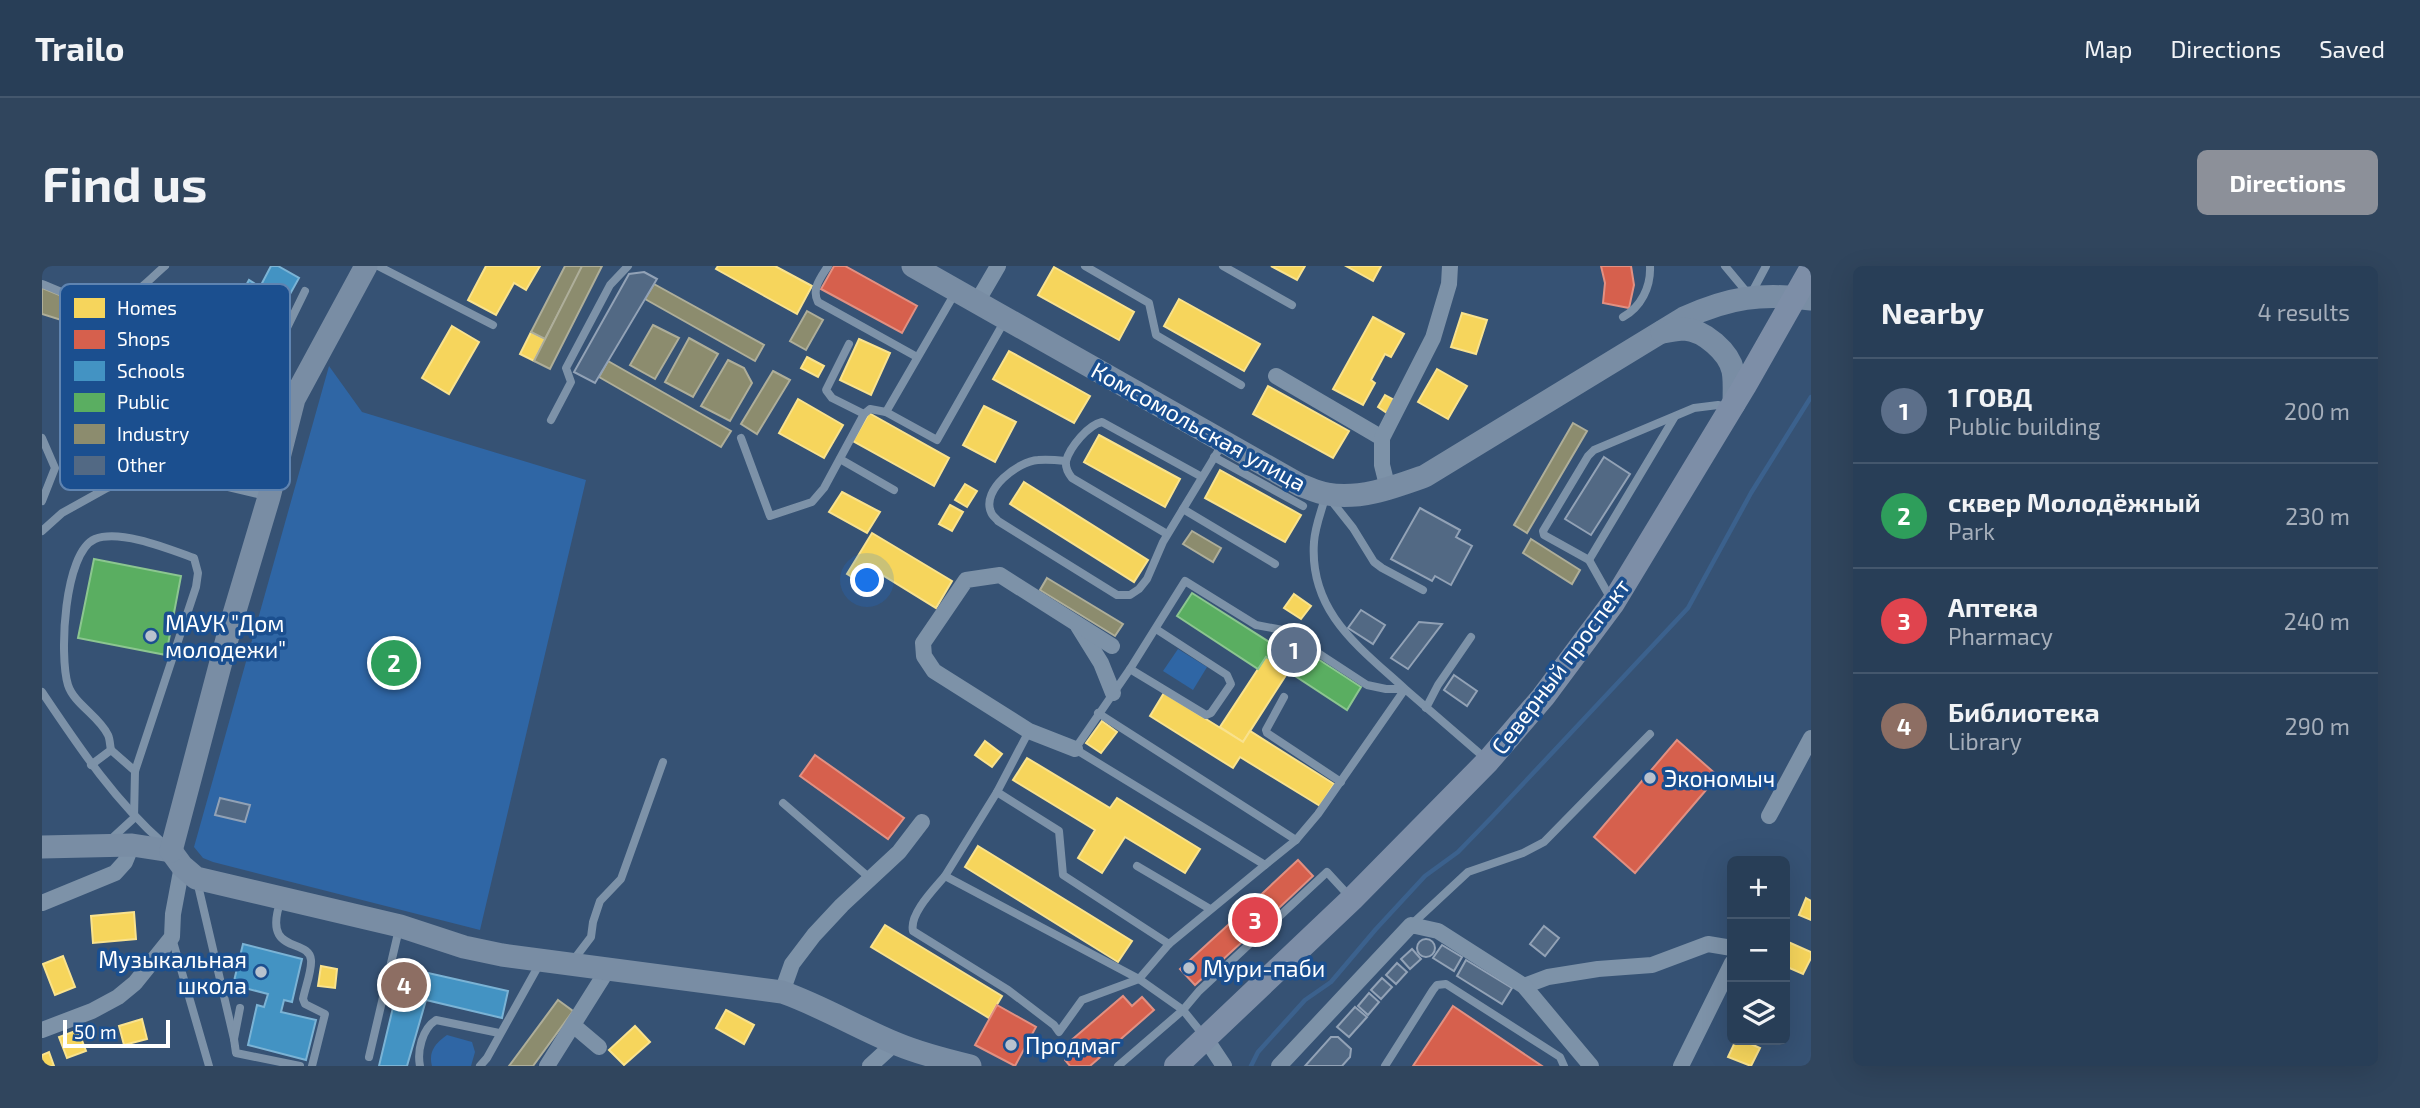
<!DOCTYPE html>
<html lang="en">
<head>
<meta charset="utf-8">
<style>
	body { margin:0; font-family:"Exo 2",sans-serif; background:#30455d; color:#f1f3f6 }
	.controls { position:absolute; right:21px; bottom:21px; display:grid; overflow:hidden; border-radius:10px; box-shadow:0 7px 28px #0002 }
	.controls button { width:63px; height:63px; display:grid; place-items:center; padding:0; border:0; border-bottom:2px solid #44576d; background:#283e57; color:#f1f3f6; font:35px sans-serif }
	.scale { position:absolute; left:21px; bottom:18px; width:107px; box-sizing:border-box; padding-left:7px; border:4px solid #fff; border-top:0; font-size:19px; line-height:24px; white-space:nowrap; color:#fff; -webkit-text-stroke:5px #1b4f8f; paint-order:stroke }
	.you { position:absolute; left:826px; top:315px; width:24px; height:24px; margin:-18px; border:5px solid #fff; border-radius:50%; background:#1a73e8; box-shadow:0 0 0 10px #1a73e833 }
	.badge { display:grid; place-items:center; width:46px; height:46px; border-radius:50%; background:#8c9099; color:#fff; font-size:23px; font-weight:700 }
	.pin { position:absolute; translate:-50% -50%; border:4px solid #fff; box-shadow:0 2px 7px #0006 }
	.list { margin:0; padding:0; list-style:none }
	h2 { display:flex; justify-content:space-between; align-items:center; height:91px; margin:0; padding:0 28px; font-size:30px }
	h2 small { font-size:23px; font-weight:400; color:#a5aeba }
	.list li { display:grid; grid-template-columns:46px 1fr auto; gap:21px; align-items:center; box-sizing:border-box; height:105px; padding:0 28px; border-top:2px solid #44576d }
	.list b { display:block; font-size:26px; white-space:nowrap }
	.list p { margin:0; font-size:23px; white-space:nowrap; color:#a5aeba }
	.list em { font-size:23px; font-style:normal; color:#a5aeba }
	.icon { flex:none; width:38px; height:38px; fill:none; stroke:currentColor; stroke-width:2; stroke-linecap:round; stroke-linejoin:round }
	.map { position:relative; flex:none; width:1769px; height:800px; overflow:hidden; border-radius:10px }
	header { display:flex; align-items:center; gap:42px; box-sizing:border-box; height:98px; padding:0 35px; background:#283e57; border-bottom:2px solid #44576d }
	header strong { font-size:33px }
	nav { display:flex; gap:38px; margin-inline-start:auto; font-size:24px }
	.intro { display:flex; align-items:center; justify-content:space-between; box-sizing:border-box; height:168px; padding:0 42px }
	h1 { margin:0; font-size:49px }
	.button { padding:18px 32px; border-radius:10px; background:#8c9099; color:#fff; font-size:24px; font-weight:700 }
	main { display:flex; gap:42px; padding:0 42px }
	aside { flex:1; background:#283e57; border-radius:10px; box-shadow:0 7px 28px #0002 }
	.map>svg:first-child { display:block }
	.green { fill:#2f66a5 }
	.homes { fill:#f6d55c; stroke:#f9e28d; stroke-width:2 }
	.shops { fill:#d6604d; stroke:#e29082; stroke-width:2 }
	.schools { fill:#4393c3; stroke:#7bb3d5; stroke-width:2 }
	.public { fill:#5aae61; stroke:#8cc690; stroke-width:2 }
	.industry { fill:#8c8c6e; stroke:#aeae9a; stroke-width:2 }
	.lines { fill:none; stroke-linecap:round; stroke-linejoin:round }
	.stream { stroke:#3b618d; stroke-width:4.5 }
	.building { fill:#526984; stroke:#92a2b6; stroke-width:2 }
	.lane { stroke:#7d92a8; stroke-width:8 }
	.street { stroke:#7d92a8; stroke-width:16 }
	.secondary { stroke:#798da4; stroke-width:23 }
	.primary { stroke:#7d8ea7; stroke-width:24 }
	.poi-dot { fill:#b9c2ce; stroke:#1b4f8f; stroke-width:2.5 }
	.labels { text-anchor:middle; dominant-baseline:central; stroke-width:7; stroke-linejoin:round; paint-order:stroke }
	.street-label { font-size:23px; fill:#fff; stroke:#1b4f8f }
	.poi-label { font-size:23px; fill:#fff; stroke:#1b4f8f; text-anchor:start }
	.key { fill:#1b4f8f; stroke:#5f84b1; stroke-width:2 }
	.key-label { font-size:19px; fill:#fff }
</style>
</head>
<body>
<header>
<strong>Trailo</strong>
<nav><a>Map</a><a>Directions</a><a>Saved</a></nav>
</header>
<div class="intro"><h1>Find us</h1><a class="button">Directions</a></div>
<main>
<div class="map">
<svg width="1769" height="800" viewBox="0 0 1769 800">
	<rect width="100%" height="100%" fill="#365274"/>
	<g class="green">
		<path d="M287,100L320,146L544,214L438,664L171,596L161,592L152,581Z"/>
		<path d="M1136,383L1165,401L1151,424L1121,405Z"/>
		<path d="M405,769L430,776L433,786L429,800H390C386,785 394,777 405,769Z"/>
	</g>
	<g class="homes">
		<path d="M444,0H498L484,24L472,17L454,49L426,34Z"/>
		<path d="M676,0H733L770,20L755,48L674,3Z"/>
		<path d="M1229,0H1263L1255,14Z"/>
		<path d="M1304,0H1339L1331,15Z"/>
		<path d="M1012,1L1092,46L1077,74L996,29Z"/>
		<path d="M1137,33L1218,78L1202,105L1122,60Z"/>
		<path d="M1420,47L1445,54L1434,88L1409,81Z"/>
		<path d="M1331,51L1362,68L1349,91L1343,88L1329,114L1333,117L1321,139L1291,123Z"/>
		<path d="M410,60L437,76L407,128L380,112Z"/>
		<path d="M489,66L503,73L492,95L478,88Z"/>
		<path d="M817,73L848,87L829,129L798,114Z"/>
		<path d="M967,85L1048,130L1032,157L951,113Z"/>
		<path d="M765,91L782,100L776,111L759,102Z"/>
		<path d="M1395,103L1425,120L1406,153L1376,136Z"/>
		<path d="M1226,120L1307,165L1291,192L1211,148Z"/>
		<path d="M1343,129L1352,134L1345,147L1336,141Z"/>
		<path d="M756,133L801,159L782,192L737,167Z"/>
		<path d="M942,140L974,156L953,196L921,179Z"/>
		<path d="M827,147L907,192L892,220L811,175Z"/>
		<path d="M1057,169L1138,213L1123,241L1042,196Z"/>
		<path d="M1178,204L1259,249L1243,276L1163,232Z"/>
		<path d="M982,216L1106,294L1092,316L968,238Z"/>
		<path d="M923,218L935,225L925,241L913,234Z"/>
		<path d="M800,226L838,246L825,267L787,246Z"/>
		<path d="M908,239L921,246L910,265L897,258Z"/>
		<path d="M830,267L910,315L894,342L837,307L828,322L805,308Z"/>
		<path d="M1252,328L1269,340L1259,353L1242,342Z"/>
		<path d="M1224,391L1246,406L1201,476L1178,461Z"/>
		<path d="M1122,427L1201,476L1208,465L1292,518L1278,540L1198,491L1191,502L1108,450Z"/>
		<path d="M1060,455L1075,466L1059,487L1044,477Z"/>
		<path d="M943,475L960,488L950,501L933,489Z"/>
		<path d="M985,492L1068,542L1075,532L1158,583L1143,607L1083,571L1060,607L1036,592L1053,564L971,514Z"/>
		<path d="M936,580L1090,675L1076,696L923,601Z"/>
		<path d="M1764,632L1769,635V654L1757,649Z"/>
		<path d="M92,646L94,673L51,677L49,650Z"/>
		<path d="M843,659L960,730L947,752L829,681Z"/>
		<path d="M1744,675L1769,686V692L1761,708L1743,700Z"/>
		<path d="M21,690L33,721L13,729L1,698Z"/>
		<path d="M279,700L295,703L293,722L276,720Z"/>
		<path d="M684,744L712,759L702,778L674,762Z"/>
		<path d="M100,753L105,773L82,779L77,760Z"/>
		<path d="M593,760L608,776L582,799L567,784Z"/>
		<path d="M36,764L44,785L25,792L17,771Z"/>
		<path d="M1694,774H1700L1718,782L1709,800L1686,791Z"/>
		<path d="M7,786L12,800H0V789Z"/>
	</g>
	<g class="shops">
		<path d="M792,0H803L875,40L860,67L779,23Z"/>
		<path d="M1559,0H1589L1592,19L1587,42L1561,37L1563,17Z"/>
		<path d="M1635,474L1676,510L1593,607L1552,571Z"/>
		<path d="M773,489L862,552L846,573L758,510Z"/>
		<path d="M1256,594L1271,610L1224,654L1209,638Z"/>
		<path d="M1209,638L1224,654L1153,719L1138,703Z"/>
		<path d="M1081,730L1090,740L1100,731L1112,744L1048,800H1028L1023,794L1024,788L1019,783Z"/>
		<path d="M955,739L994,761L973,800L933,779Z"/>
		<path d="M1411,740L1500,800H1371Z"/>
	</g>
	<g class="schools">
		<path d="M229,0H236L257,12L243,37L233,31L203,85L214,91L199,117L171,102L184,79L174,74L207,14L218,21Z"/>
		<path d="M201,678L260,693L250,736L242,734L239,746L274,754L264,794L206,779L215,739L222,741L226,728L191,719Z"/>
		<path d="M386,707L466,725L460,752L384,734L365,800H337L359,708L382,713Z"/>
	</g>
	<g class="public">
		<path d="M52,293L139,310L124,389L36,372Z"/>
		<path d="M1150,327L1232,379L1239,369L1319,421L1305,444L1224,391L1216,403L1135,350Z"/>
	</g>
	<g class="industry">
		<path d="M523,0H541L503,73L489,66Z"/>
		<path d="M540,0H560L508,103L492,95Z"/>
		<path d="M612,18L722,79L713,95L603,33Z"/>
		<path d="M0,22L54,44L48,63L0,48Z"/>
		<path d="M765,45L781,54L764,84L748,75Z"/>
		<path d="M611,59L637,72L613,113L588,99Z"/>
		<path d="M647,72L676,88L651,131L623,116Z"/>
		<path d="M686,94L702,102L710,117L688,155L659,140Z"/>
		<path d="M566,95L689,165L679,181L557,111Z"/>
		<path d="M731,105L748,114L715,168L699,158Z"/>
		<path d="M1531,157L1545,165L1485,267L1472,259Z"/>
		<path d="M1150,265L1179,282L1171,296L1141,278Z"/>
		<path d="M1489,273L1538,304L1530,318L1481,287Z"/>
		<path d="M1005,312L1081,358L1073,370L998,324Z"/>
		<path d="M516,734L531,745L491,800H467Z"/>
	</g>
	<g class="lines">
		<path class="stream" d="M1209,800L1216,786L1263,734L1289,716L1334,663L1383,610L1416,586L1449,552L1646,342L1709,227L1769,131"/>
	</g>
	<g class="building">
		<path d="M602,6L615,13L553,117L532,106L587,8Z"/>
		<path d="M1562,191L1588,208L1549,269L1523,253Z"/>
		<path d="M1378,242L1418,264L1414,271L1430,280L1409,319L1393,310L1390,315L1349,293Z"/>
		<path d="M1319,344L1343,359L1331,378L1306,362Z"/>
		<path d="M1377,356L1400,358L1366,403L1349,392Z"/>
		<path d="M1412,409L1435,425L1425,440L1402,424Z"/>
		<path d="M178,532L208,539L203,556L173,549Z"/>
		<path d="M1502,660L1517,672L1503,690L1488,678Z"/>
		<circle cx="1384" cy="682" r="9"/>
		<path d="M1400,679L1420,691L1412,705L1391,692Z"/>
		<path d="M1370,683L1379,693L1368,703L1359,693Z"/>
		<path d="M1424,694L1470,722L1460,738L1415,710Z"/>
		<path d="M1355,697L1365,706L1354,718L1344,709Z"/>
		<path d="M1340,712L1350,721L1339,733L1329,724Z"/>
		<path d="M1327,727L1337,736L1326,749L1316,740Z"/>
		<path d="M1313,741L1325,751L1307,771L1295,761Z"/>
		<path d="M1289,771H1296L1309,783L1308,791L1300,800H1263Z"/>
	</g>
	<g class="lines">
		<g class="lane">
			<path d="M336,0L451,59"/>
			<path d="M786,0C779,11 769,23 776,36L875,91"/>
			<path d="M1043,0L1107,37L1114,69L1199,119"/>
			<path d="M1181,0L1250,39"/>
			<path d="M1683,0L1708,30L1724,0"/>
			<path d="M0,18C27,28 56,46 84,32C98,25 111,10 123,0"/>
			<path d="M1581,51C1599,41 1609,21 1608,0"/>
			<path d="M807,78L784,124L790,132L822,148"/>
			<path d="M248,137L238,140L222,127L218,117L263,25"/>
			<path d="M844,146L913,27"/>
			<path d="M509,154L529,116L524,102L568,19L586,0"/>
			<path d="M0,172L13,202L0,235"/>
			<path d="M699,172L728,250L770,236L782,222L822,148L828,143L844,146L895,174L962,56"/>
			<path d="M1172,191L1261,240"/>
			<path d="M798,193L852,224"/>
			<path d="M1024,195C1015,194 1005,193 996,194C976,195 939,224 949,246C950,250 954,252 956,255L1075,329H1088L1097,323L1105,313L1121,276L1181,177"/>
			<path d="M1284,228C1280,244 1273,260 1272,276C1267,346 1317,381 1363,423L1276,548L1254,574L1223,599L1033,483L1088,403L1143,315L1214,359L1241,364L1325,419L1344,423H1363L1444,493"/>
			<path d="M1288,233L1311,262L1332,296L1340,302L1381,324"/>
			<path d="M1141,243L1233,298"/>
			<path d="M0,265L20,247L65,222L107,207L144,211L224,230"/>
			<path d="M1125,268L1030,212C1026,207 1023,202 1024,195C1028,181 1046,159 1060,156L1160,211"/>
			<path d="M1547,294L1632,152"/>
			<path d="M1569,333L1547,294L1502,269L1501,265L1546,190L1552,184L1652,142L1676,139L1687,141"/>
			<path d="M1088,403L1164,449L1169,447L1189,418L1185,409L1114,363"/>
			<path d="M0,426C37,481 72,534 122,578"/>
			<path d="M1242,431L1224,464L1225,467L1299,516"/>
			<path d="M1384,442L1396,419L1429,371"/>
			<path d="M1056,447L1254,574"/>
			<path d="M69,484L93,505"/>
			<path d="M49,499L69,484C68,480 68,473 66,469C57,450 32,438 26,419C17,390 22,286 53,273C78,263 127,283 152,292L156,307L154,321L93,505L92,552L67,575"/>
			<path d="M955,526L987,465"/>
			<path d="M741,537L830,614"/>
			<path d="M1095,600L1168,643"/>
			<path d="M903,610C892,623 867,648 871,665L966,724L1012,759L1017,766L1040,734L1097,713L1127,678L1223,599"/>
			<path d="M155,615L192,773"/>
			<path d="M239,634C219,690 267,671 269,694C270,705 263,722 261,733L263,738L283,748L270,800"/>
			<path d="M1369,659L1426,606L1481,587L1502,576L1608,468"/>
			<path d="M130,672L167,800"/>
			<path d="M530,696L549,671L551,656L558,635L579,613L621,496"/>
			<path d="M198,742L192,773L194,787L258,800"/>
			<path d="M1162,770L1141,744L1157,725L1285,606L1308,631"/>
			<path d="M327,791L357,663"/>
			<path d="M378,800C375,785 380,763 394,754L457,767"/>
			<path d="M438,800L445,792L498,697"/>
			<path d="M1076,800L1141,744L1097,713L903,610L955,526L1017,565L1021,609L1127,678"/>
			<path d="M1343,800L1391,724L1395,719L1404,718L1518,791L1522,800"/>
		</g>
		<g class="street">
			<path d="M935,36L956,0"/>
			<path d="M1234,110L1340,172"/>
			<path d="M1346,223L1340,199V172L1391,72L1407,18L1408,0"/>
			<path d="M1036,360L1059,397L1071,427"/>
			<path d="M1033,483L987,465L892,405L882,390L881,377L924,314L958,309L1070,380"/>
			<path d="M1727,550L1769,472"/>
			<path d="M0,637L73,607L83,596L90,579"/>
			<path d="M1482,720L1506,711L1556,703L1610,699L1666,678L1690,682"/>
			<path d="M740,726L750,698L772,669L800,639L857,586L880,556"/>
			<path d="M531,759L557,781"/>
			<path d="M0,764L50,745L76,731L93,717L130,671L131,648L140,600"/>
			<path d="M1164,773L1182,800"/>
			<path d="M505,800L566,703"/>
			<path d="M828,800L853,777"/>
			<path d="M1237,800L1369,659L1396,665L1482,720L1549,800"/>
			<path d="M1639,800L1690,697"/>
		</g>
		<g class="secondary">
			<path d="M871,0L1258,219C1267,222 1276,227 1285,228C1318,234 1352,221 1383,210L1642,52C1688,31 1719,27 1769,33"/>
			<path d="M1620,66C1627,65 1636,63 1642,63C1662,64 1687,86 1691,105C1693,115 1692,127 1692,138"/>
			<path d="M0,581L90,579L129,585"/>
			<path d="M129,585L140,600L154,612L358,660L422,681L460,689L740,726C780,740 816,762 855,778C879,788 903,794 928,800"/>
			<path d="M129,585L189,358L227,231L252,133L324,0"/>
		</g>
		<path class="primary" d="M1134,800L1310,633L1446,495L1501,431L1571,337L1703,119L1769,3"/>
	</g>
	<g class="poi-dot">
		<circle cx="109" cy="370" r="7"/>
		<circle cx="1608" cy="512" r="7"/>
		<circle cx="1147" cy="702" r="7"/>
		<circle cx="219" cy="706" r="7"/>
		<circle cx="969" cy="779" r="7"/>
	</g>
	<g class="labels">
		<g class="street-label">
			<text transform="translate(1157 160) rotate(29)">Комсомольская улица</text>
			<text transform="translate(1518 400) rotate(-53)">Северный проспект</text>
		</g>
		<g class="poi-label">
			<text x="123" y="357">МАУК "Дом<tspan x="123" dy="26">молодежи"</tspan></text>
			<text x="1622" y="512">Экономыч</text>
			<text x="205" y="693" text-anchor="end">Музыкальная<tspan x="205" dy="26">школа</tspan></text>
			<text x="1161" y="702">Мури-паби</text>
			<text x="983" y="779">Продмаг</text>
		</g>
	</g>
	<rect x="18" y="18" width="230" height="206" rx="10" class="key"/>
	<rect x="32" y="32" width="31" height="20" fill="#f6d55c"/>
	<rect x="32" y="64" width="31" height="19" fill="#d6604d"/>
	<rect x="32" y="95" width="31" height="20" fill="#4393c3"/>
	<rect x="32" y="127" width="31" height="19" fill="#5aae61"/>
	<rect x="32" y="158" width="31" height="20" fill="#8c8c6e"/>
	<rect x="32" y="190" width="31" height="19" fill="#526984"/>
	<g class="key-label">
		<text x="75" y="49">Homes</text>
		<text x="75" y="80">Shops</text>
		<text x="75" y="112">Schools</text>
		<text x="75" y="143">Public</text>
		<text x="75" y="175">Industry</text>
		<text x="75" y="206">Other</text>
	</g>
</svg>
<div class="controls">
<button>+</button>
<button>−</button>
<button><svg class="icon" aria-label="layers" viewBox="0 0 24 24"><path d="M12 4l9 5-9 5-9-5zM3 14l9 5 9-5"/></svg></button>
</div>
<div class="scale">50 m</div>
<div class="you"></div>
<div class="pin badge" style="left:1252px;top:384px;background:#5c6f8a">1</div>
<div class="pin badge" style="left:352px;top:397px;background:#2e9e5b">2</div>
<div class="pin badge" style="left:1213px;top:654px;background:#e0444e">3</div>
<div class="pin badge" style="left:362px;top:719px;background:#8d6e63">4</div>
</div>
<aside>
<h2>Nearby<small>4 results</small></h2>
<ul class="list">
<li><span class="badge" style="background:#5c6f8a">1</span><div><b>1 ГОВД</b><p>Public building</p></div><em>200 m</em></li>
<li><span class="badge" style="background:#2e9e5b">2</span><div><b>сквер Молодёжный</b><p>Park</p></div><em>230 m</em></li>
<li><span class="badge" style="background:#e0444e">3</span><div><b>Аптека</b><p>Pharmacy</p></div><em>240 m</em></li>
<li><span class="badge" style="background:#8d6e63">4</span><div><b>Библиотека</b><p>Library</p></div><em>290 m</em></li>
</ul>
</aside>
</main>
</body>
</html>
